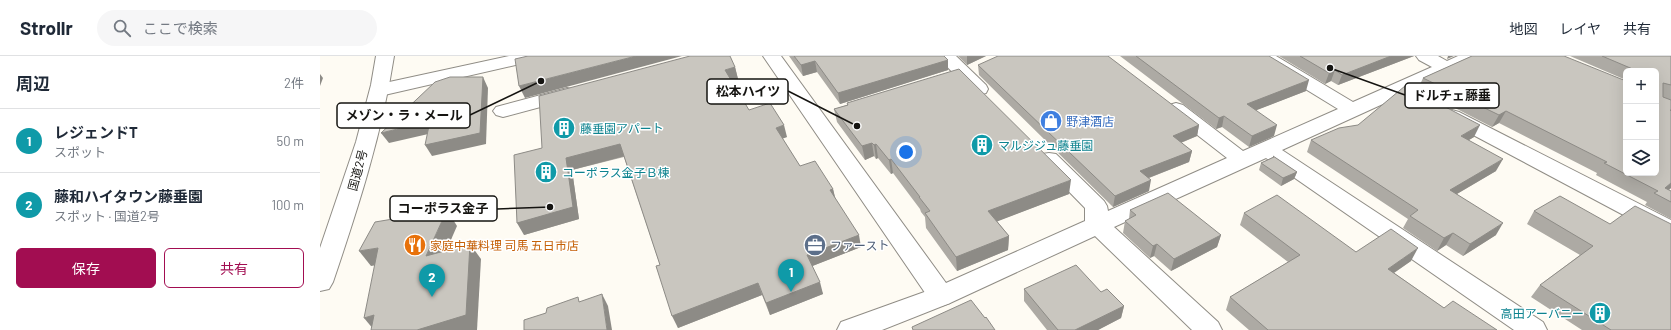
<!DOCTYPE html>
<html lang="ja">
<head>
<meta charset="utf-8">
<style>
	body { margin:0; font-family:Barlow,"Noto Sans JP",sans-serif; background:#f6f6f7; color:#1f2937 }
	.controls { position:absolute; right:12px; top:12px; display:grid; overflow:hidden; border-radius:6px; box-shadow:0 4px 16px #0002 }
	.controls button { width:36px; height:36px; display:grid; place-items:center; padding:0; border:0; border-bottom:1px solid #e0e1e3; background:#fff; color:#1f2937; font:20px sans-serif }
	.you { position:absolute; left:586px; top:96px; width:14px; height:14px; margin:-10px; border:3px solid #fff; border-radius:50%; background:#1a73e8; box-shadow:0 0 0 6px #1a73e833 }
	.badge { display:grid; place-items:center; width:26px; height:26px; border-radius:50%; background:#a20d51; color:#fff; font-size:13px; font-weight:700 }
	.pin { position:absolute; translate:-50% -33px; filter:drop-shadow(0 1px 2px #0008) }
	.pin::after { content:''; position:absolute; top:21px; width:14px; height:12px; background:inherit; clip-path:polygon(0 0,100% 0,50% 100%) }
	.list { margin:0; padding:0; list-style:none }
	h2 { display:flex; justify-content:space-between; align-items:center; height:52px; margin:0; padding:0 16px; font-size:17px }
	h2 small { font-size:13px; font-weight:400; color:#747a83 }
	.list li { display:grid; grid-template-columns:26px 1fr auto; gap:12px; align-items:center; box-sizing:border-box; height:64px; padding:0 16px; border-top:1px solid #e0e1e3 }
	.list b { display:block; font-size:15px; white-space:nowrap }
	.list p { margin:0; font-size:13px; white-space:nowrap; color:#747a83 }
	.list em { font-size:13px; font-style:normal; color:#747a83 }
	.actions { display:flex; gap:8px; padding:12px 16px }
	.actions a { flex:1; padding:9px 0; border:1px solid #a20d51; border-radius:6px; text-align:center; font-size:14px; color:#a20d51 }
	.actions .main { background:#a20d51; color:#fff }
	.icon { flex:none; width:22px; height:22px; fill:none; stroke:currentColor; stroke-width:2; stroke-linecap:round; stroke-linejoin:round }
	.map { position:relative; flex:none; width:1351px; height:274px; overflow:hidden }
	header { display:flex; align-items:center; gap:24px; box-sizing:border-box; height:56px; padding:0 20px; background:#fff; border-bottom:1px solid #e0e1e3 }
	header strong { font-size:19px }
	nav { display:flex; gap:22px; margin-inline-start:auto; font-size:14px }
	.search { width:280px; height:36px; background:#f6f6f7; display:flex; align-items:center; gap:10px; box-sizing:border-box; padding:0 14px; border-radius:22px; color:#747a83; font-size:15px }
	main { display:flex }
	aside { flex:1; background:#fff }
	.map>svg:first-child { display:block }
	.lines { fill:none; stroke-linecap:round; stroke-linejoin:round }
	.street-casing { stroke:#908d86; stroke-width:2 }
	.secondary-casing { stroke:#908d86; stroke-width:2 }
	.highway-casing { stroke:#908d86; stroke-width:2 }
	.street { fill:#fff; fill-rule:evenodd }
	.secondary { fill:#fff; fill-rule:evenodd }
	.highway { fill:#fff; fill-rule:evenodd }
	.wall { fill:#adaaa4 }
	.shaded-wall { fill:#8d8b86 }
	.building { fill:#c9c6bf; stroke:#8d8b86 }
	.labels { text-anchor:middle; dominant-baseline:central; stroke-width:3; stroke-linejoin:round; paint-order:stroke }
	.shop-label { font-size:12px; fill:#366cbe; stroke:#fff; text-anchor:start }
	.culture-label { font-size:12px; fill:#0d838f; stroke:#fff; text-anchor:start }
	.street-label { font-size:12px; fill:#151411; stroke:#fff }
	.food-label { font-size:12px; fill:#c56008; stroke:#fff; text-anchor:start }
	.service-label { font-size:12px; fill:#4e5e75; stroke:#fff; text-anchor:start }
	.leader { fill:none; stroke:#151411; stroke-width:1.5 }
	.callout-dot { fill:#151411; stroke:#fff; stroke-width:1.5 }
	.callout { fill:#fff; stroke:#151411; stroke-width:1.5 }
	.callout-label { font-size:13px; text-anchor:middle; font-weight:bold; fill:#151411 }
</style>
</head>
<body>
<header>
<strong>Strollr</strong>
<div class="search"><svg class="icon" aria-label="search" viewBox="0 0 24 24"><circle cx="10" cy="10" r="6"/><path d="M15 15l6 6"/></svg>ここで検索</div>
<nav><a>地図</a><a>レイヤ</a><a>共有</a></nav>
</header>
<main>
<aside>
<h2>周辺<small>2件</small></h2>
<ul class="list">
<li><span class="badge" style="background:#0f9aa8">1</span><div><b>レジェンドT</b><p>スポット</p></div><em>50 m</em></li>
<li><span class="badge" style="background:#0f9aa8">2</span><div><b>藤和ハイタウン藤垂園</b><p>スポット · 国道2号</p></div><em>100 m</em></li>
</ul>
<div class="actions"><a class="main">保存</a><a>共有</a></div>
</aside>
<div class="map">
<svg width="1351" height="274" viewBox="0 0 1351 274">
	<rect width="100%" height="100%" fill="#fefbf3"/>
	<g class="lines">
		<g class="street-casing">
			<g id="street">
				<path d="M443,0H461L626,227L765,165V152L722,108L719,103L722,98L729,97L736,98L784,145L787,150L788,155L907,102L849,57L846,53L849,49L856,47L863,49L923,95L1018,53L938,4L935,0H956L1033,46L1112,11L1099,4L1096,0H1118L1127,5L1138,0H1161L1158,4L1133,16L962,94L1223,266L1227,274H1194L946,102L794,171L898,266L902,274H872L775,180L630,247L621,250L612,247Z"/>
				<path d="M617,0H636L666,29L668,33L666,37L659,39L652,37Z"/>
				<path d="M247,32L254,34L256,38L254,42L183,61L176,59L173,55L176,51Z"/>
				<path d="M1132,54L1139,56L1351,164V182L1343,180L1125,64L1122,60L1125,56Z"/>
			</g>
		</g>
		<g class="secondary-casing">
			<g id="secondary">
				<path d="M189,0H222L219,4L213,5L60,40L53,38L51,34L53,30L60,28Z"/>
				<path d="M621,230L630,233L634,240L630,247L562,274H517L521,266Z"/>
			</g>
		</g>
		<g class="highway-casing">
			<path id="highway" d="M56,0H74C62,78 38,152 13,226L9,233L0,235V192L36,86L51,29Z"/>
		</g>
		<use href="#street" class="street"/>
		<use href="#secondary" class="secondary"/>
		<use href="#highway" class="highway"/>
	</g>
	<g class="wall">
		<path d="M469,0H624L628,14L520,48L497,16L483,20Z"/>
		<path d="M638,0H666L647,9Z"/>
		<path d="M800,0H949L986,35L936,54L954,80L929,91L902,71L896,73Z"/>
		<path d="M959,0H1094L1018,29L1011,25L1005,28Z"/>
		<path d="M1152,0L1306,117L1336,15H1306V24L1250,0H1351V44L1343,41L1351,44V132L1349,134L1351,135V163L1325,149L1327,146L1276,119L1277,117L1179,67L1172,71L1098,33L1103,22Z"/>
		<path d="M658,9L879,69L877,80L861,87L872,95L869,106L829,122V135L793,151L659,19Z"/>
		<path d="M415,11L418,23L411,25L429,54L467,81L462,82L480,110L513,133L515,142L541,191L492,210L503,238L450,259L442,239L358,272L340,209L304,101L252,114L259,163L204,179L222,92Z"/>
		<path d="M527,47L749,138L677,165L689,180L688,194L637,215L606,172L605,161L601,156L600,153L573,117L571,118L558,102L556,103L554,100L545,104L517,66L514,53L527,49Z"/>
		<path d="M1154,81L1149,84L1176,115L1137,138L1176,179L1143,200L1126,189L1117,195L1083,172L1088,163L987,96L991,84Z"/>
		<path d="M953,100L977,116L974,123L961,130L939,114L941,107L953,101Z"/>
		<path d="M810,154L901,179L897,191L851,215L834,200L830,202L803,177L805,165L809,163Z"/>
		<path d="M1214,155L1290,168L1351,274H1262L1211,241L1220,229L1260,199L1207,168Z"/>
		<path d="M924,157L1036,196L1091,205L1074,217L1124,252L1177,274H929L906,254L910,241L968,206L920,169Z"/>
		<path d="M704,233L781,236L804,250L801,262L778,274H727L704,245Z"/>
	</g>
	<g class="shaded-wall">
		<path d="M316,0H362L205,42L199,30Z"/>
		<path d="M647,0H666L647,9Z"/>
		<path d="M1071,0H1094L1018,29L1022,19Z"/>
		<path d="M1128,0H1134L1127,3Z"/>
		<path d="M628,4V14L520,48L518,37Z"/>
		<path d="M495,5L497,16L483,20L481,9Z"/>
		<path d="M415,11L418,23L408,25L405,14Z"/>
		<path d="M1015,14L1011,25L1005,28L1009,17Z"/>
		<path d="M0,18L3,22L0,30Z"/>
		<path d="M163,21L168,32L166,88L112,100L105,89Z"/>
		<path d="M989,24L986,35L924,59L927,48Z"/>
		<path d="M1186,55L1179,67L1172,71L1179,59Z"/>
		<path d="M904,60L902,71L896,73L899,62Z"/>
		<path d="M110,65L117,76L69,87L61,77Z"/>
		<path d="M464,69L467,81L459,84L456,72Z"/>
		<path d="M879,69L877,80L850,91L853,80Z"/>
		<path d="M957,69L954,80L929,91L932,80Z"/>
		<path d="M1160,69L1154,81L1135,92L1141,80Z"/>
		<path d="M552,87L554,100L545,104L542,90Z"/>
		<path d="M300,88L305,100L252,114L259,163L204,179L197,167L246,102Z"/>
		<path d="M556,88L558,102L556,103L554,89Z"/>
		<path d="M872,95L869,106L818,126L820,115Z"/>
		<path d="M571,103L573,117L571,118L569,104Z"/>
		<path d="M1183,103L1176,115L1123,146L1130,134Z"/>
		<path d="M977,116L974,123L961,130L963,122Z"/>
		<path d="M751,124L749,138L668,169V155Z"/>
		<path d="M831,124L829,135L793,151L795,140Z"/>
		<path d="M1351,127V132L1340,140L1345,132Z"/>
		<path d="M513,133L516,145L510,134Z"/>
		<path d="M127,154L137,170L117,216L106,200Z"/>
		<path d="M1183,167L1176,179L1143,200L1150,188Z"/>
		<path d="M1133,177L1126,189L1117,195L1124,182Z"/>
		<path d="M539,179L541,191L490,211L487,199Z"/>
		<path d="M901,179L897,191L851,215L854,203Z"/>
		<path d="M689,180L688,194L637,215L636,201Z"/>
		<path d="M150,188L161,203L157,274H97Z"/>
		<path d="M837,188L834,200L830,202L833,190Z"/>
		<path d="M58,192L70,207L51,210L39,195Z"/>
		<path d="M1098,192L1091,205L1062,225L1068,213Z"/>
		<path d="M500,226L503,238L450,259L446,247Z"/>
		<path d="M438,227L442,239L358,272L352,260Z"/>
		<path d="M282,238L288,250L292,274H287Z"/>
		<path d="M804,250L801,262L778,274H755Z"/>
		<path d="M54,259V274L44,262Z"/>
	</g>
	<g class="building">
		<path d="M208,0H316L199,30L195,3Z"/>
		<path d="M370,0H410L415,11L405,14L429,54L450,47L464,69L456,72L480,110L495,105L513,133L510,134L539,179L487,199L500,226L446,247L438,227L352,260L336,210L340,209L300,88L246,102L253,151L197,167L194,99L222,92L219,40Z"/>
		<path d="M474,0H624L628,4L518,37L495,5L481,9Z"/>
		<path d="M678,0H788L879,69L853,80L872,95L820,115L831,124L795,140L658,9Z"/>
		<path d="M816,0H949L989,24L927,48L957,69L932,80L904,60L899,62Z"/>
		<path d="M980,0H1071L1022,19L1015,14L1009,17Z"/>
		<path d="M1152,0H1244L1306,25V117H1336V15H1315V14L1282,0H1351V29L1343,27V41L1351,44V54H1350L1351,55V127L1345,132L1351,135V146L1334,137L1338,135L1284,107L1287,106L1186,55L1179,59L1103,22Z"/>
		<path d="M639,13L751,124L668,155L689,180L636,201L605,157L610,155L599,141H600L571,103L569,104L556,88L554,89L552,87L542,90L514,53L528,49L527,47Z"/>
		<path d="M130,21H163L160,77L105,89L110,65L61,77L115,26Z"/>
		<path d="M1085,30L1160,69L1141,80L1183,103L1130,134L1183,167L1150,188L1133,177L1124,182L1090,160L1098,154L991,84L1019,72L1038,69Z"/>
		<path d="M953,100L977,116L963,122L941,107L954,101Z"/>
		<path d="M848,137L901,179L854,203L837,188L833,190L805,165L816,159L810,154Z"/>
		<path d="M957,139L1036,196L1071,173L1098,192L1068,213L1124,252L1133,245L1177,274H948L910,241L980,199L924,157Z"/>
		<path d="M1240,140L1290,168L1315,150L1351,168V274H1291L1220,229L1273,190L1214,155Z"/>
		<path d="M127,154L106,200L150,188L146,259L97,274H51L54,259L44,262L58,192L39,195L55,166Z"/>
		<path d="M756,209L781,236L787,233L804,250L755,274H738L704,233Z"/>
		<path d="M282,238L287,274H204V264L226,257L227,252L258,241L259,246Z"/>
		<path d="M651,244L665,262L666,261L675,274H593L592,271Z"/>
	</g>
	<defs>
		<g id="shop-disc" transform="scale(1.15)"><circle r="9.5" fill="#3f7fe0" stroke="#fff"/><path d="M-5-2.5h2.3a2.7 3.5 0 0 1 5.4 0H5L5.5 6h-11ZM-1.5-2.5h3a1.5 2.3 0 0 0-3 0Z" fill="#fff"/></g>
		<g id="building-disc" transform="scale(1.15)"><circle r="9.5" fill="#0f9aa8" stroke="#fff"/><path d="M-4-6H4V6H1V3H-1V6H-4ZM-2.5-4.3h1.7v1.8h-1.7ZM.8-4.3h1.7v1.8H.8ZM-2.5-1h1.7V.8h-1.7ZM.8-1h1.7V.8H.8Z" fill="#fff"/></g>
		<g id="restaurant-disc" transform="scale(1.15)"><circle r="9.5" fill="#e8710a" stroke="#fff"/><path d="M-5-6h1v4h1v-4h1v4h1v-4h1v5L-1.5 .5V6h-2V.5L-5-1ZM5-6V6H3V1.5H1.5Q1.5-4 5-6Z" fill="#fff"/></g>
		<g id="office-disc" transform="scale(1.15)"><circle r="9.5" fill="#5c6f8a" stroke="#fff"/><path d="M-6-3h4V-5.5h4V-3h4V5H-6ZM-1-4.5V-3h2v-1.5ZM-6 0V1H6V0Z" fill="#fff"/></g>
	</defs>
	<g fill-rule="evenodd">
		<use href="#shop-disc" x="731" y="65"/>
		<use href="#building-disc" x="244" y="72"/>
		<use href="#building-disc" x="662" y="89"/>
		<use href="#building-disc" x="226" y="116"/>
		<use href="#restaurant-disc" x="95" y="189"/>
		<use href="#office-disc" x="495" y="189"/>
		<use href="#building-disc" x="1280" y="257"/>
	</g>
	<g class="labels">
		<g class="shop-label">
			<text x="746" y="65">野津酒店</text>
		</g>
		<g class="culture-label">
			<text x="260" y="72">藤垂園アパート</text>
			<text x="678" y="89">マルジジュ藤垂園</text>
			<text x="242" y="116">コーポラス金子Ｂ棟</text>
			<text x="1264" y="257" text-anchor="end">高田アーバニー</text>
		</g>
		<g class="street-label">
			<text transform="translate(37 114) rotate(-75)">国道2号</text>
		</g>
		<g class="food-label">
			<text x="110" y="189">家庭中華料理 司馬 五日市店</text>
		</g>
		<g class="service-label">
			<text x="510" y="189">ファースト</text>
		</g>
	</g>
	<path class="leader" d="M537 70L468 35M1010 12L1085 39M221 25L150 59M230 151L177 153"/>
	<g class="callout-dot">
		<circle cx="537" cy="70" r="4"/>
		<circle cx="1010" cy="12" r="4"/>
		<circle cx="221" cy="25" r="4"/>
		<circle cx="230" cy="151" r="4"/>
	</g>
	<g class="callout">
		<rect x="387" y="23" width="81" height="25" rx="4"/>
		<rect x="1085" y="27" width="94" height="25" rx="4"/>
		<rect x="17" y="47" width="133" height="25" rx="4"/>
		<rect x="70" y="140" width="107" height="25" rx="4"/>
	</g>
	<g class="callout-label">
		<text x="428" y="40">松本ハイツ</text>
		<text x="1132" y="44">ドルチェ藤垂</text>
		<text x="84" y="64">メゾン・ラ・メール</text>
		<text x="123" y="157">コーポラス金子</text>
	</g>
</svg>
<div class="controls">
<button>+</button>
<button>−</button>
<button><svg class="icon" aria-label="layers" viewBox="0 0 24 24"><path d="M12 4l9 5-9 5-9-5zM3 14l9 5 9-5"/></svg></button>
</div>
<div class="you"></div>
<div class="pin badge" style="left:471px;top:236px;background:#0f9aa8">1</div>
<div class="pin badge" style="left:112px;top:241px;background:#0f9aa8">2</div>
</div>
</main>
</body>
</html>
